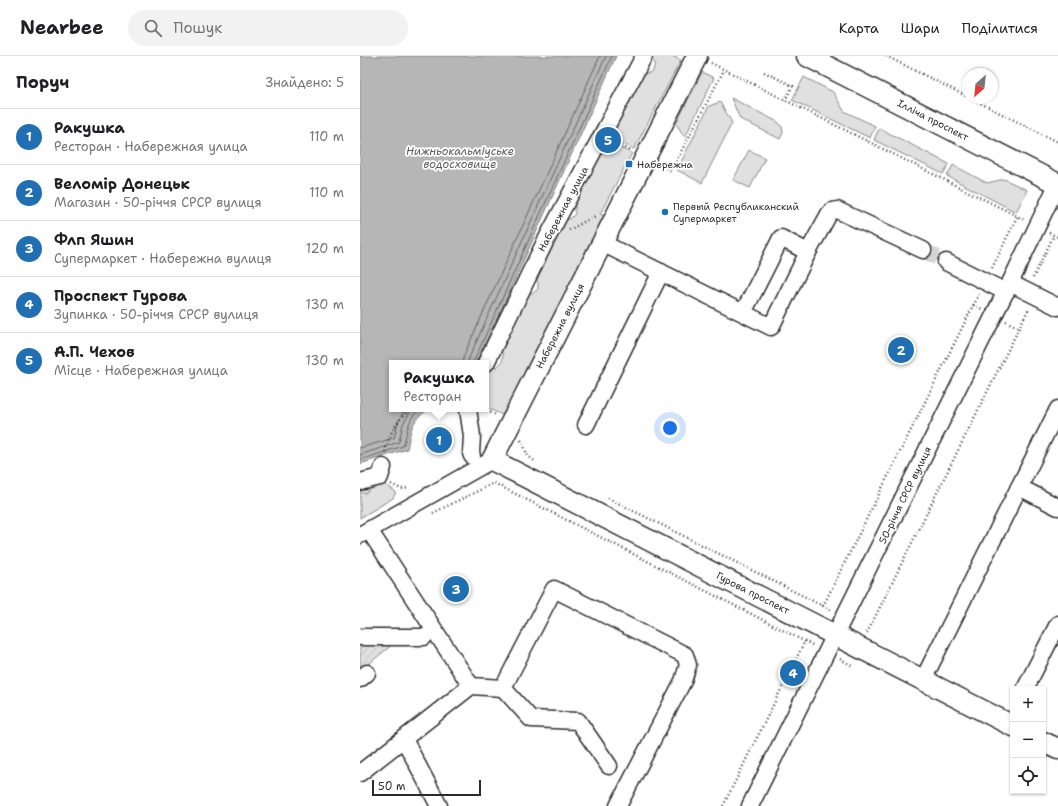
<!DOCTYPE html>
<html lang="uk">
<head>
<meta charset="utf-8">
<style>
	body { margin:0; font-family:"Shantell Sans",sans-serif; background:#f2f2f2; color:#202124 }
	.controls { position:absolute; right:12px; bottom:12px; display:grid; overflow:hidden; border-radius:0px; box-shadow:0 1px 3px #0004 }
	.controls button { width:36px; height:36px; display:grid; place-items:center; padding:0; border:0; border-bottom:1px solid #e0e0e0; background:#fff; color:#202124; font:20px sans-serif }
	.compass { position:absolute; left:602px; top:12px; width:36px; height:36px; border-radius:50%; background:#fff; box-shadow:0 1px 3px #0004; rotate:207deg }
	.scale { position:absolute; left:12px; bottom:10px; width:109px; box-sizing:border-box; padding-left:4px; border:2px solid #2b2b2b; border-top:0; font-size:11px; line-height:14px; white-space:nowrap; color:#2b2b2b; -webkit-text-stroke:3px #fff; paint-order:stroke }
	.you { position:absolute; left:310px; top:372px; width:14px; height:14px; margin:-10px; border:3px solid #fff; border-radius:50%; background:#1a73e8; box-shadow:0 0 0 6px #1a73e833 }
	.badge { display:grid; place-items:center; width:26px; height:26px; border-radius:50%; background:#1f6fb2; color:#fff; font-size:13px; font-weight:700 }
	.pin { position:absolute; translate:-50% -50%; border:2px solid #fff; box-shadow:0 1px 4px #0006 }
	.popup { position:absolute; left:29px; top:304px; width:100px; height:52px; box-sizing:border-box; display:grid; place-content:center; border-radius:0px; background:#fff; filter:drop-shadow(0 1px 3px #0005); font-size:13px; white-space:nowrap; color:#757577 }
	.popup b { font-size:15px; color:#202124 }
	.popup::after { content:''; position:absolute; left:50%; top:100%; margin-left:-8px; border:8px solid transparent; border-top-color:#fff }
	.list { margin:0; padding:0; list-style:none }
	h2 { display:flex; justify-content:space-between; align-items:center; height:52px; margin:0; padding:0 16px; font-size:17px }
	h2 small { font-size:13px; font-weight:400; color:#757577 }
	.list li { display:grid; grid-template-columns:26px 1fr auto; gap:12px; align-items:center; box-sizing:border-box; height:56px; padding:0 16px; border-top:1px solid #e0e0e0 }
	.list b { display:block; font-size:15px; white-space:nowrap }
	.list p { margin:0; font-size:13px; white-space:nowrap; color:#757577 }
	.list em { font-size:13px; font-style:normal; color:#757577 }
	.icon { flex:none; width:22px; height:22px; fill:none; stroke:currentColor; stroke-width:2; stroke-linecap:round; stroke-linejoin:round }
	.map { position:relative; flex:none; width:698px; height:750px; overflow:hidden }
	header { display:flex; align-items:center; gap:24px; box-sizing:border-box; height:56px; padding:0 20px; background:#fff; border-bottom:1px solid #e0e0e0 }
	header strong { font-size:19px }
	nav { display:flex; gap:22px; margin-inline-start:auto; font-size:14px }
	.search { width:280px; height:36px; background:#f2f2f2; display:flex; align-items:center; gap:10px; box-sizing:border-box; padding:0 14px; border-radius:22px; color:#757577; font-size:15px }
	main { display:flex }
	aside { flex:1; background:#fff }
	.map>svg:first-child { display:block }
	.grass { fill:#e0e0e0; stroke:#868686 }
	.garden { fill:url(#garden-furrows); stroke:#868686 }
	.water { fill:#b6b6b6; stroke:#7e7e7e }
	.lines { fill:none; stroke-linecap:round; stroke-linejoin:round }
	.shore { stroke:#636363; stroke-width:1 }
	.minor-tunnel { stroke:#d5d5d5; stroke-width:16; stroke-dasharray:16 8; stroke-linecap:butt }
	.minor-casing { stroke:#2b2b2b; stroke-width:19 }
	.major-casing { stroke:#2b2b2b; stroke-width:23 }
	.path { stroke:#2b2b2b; stroke-width:2.5; stroke-dasharray:1 3; stroke-linecap:butt }
	.minor { stroke:#fff; stroke-width:16 }
	.major { stroke:#fff; stroke-width:20 }
	.poi-dot { fill:#1f6fb2; stroke:#fff; stroke-width:1.5 }
	.labels { text-anchor:middle; dominant-baseline:central; stroke-width:3.5; stroke-linejoin:round; paint-order:stroke }
	.street-label { font-size:10px; fill:#2b2b2b; stroke:#fff }
	.poi-label { font-size:10px; fill:#2b2b2b; stroke:#fff; text-anchor:start }
	.water-label { font-size:11px; font-style:italic; fill:#5c5c5c; stroke:#fff }
</style>
</head>
<body>
<header>
<strong>Nearbee</strong>
<div class="search"><svg class="icon" aria-label="search" viewBox="0 0 24 24"><circle cx="10" cy="10" r="6"/><path d="M15 15l6 6"/></svg>Пошук</div>
<nav><a>Карта</a><a>Шари</a><a>Поділитися</a></nav>
</header>
<main>
<aside>
<h2>Поруч<small>Знайдено: 5</small></h2>
<ul class="list">
<li><span class="badge">1</span><div><b>Ракушка</b><p>Ресторан · Набережная улица</p></div><em>110 m</em></li>
<li><span class="badge">2</span><div><b>Веломір Донецьк</b><p>Магазин · 50-річчя СРСР вулиця</p></div><em>110 m</em></li>
<li><span class="badge">3</span><div><b>Флп Яшин</b><p>Супермаркет · Набережна вулиця</p></div><em>120 m</em></li>
<li><span class="badge">4</span><div><b>Проспект Гурова</b><p>Зупинка · 50-річчя СРСР вулиця</p></div><em>130 m</em></li>
<li><span class="badge">5</span><div><b>А.П. Чехов</b><p>Місце · Набережная улица</p></div><em>130 m</em></li>
</ul>
</aside>
<div class="map">
<svg width="698" height="750" viewBox="0 0 698 750">
	<defs>
		<pattern id="garden-furrows" width="10" height="10" patternUnits="userSpaceOnUse"><rect width="10" height="10" fill="#e0e0e0"/><path d="M-1 1l2-2M0 10L10 0M9 11l2-2" fill="none" stroke="#c0c0c0"/></pattern>
	</defs>
	<rect width="100%" height="100%" fill="#fff"/>
	<filter id="ink" filterUnits="userSpaceOnUse"><feTurbulence type="fractalNoise" baseFrequency=".025" numOctaves="2"/><feDisplacementMap in="SourceGraphic" scale="8" xChannelSelector="R" yChannelSelector="G"/><feConvolveMatrix kernelMatrix="1 2 1 2 8 2 1 2 1" color-interpolation-filters="sRGB"/></filter>
	<g filter="url(#ink)">
		<g class="grass">
			<path d="M289,0H312L321,4L274,93L256,84L254,76L251,73L281,17H289L293,15L295,7Z"/>
			<path d="M342,16L354,22L325,81L316,68Z"/>
			<path d="M444,21L473,36L484,55L515,70L510,82L432,44Z"/>
			<path d="M371,42L418,66L422,71L423,77L420,83L380,63Z"/>
			<path d="M360,46L372,67L342,127L317,114L349,50Z"/>
			<path d="M519,72L589,108L583,118L514,84Z"/>
			<path d="M253,89L272,97L240,158L245,160L144,360L126,351V318L130,311H137L142,306L143,298L138,293L166,237H173L178,233V226L174,221L203,163H210L215,158V150L212,147L241,90L246,91Z"/>
			<path d="M389,94L405,102L390,132L373,124Z"/>
			<path d="M593,109L627,127L644,123L667,134L656,156L587,120Z"/>
			<path d="M21,425L36,436L33,442L0,462V437H6Z"/>
		</g>
		<path class="garden" d="M0,587L33,588L0,615Z"/>
		<path class="water" d="M0,0H256L117,307H32V353H70C51,363 51,374 47,393L0,408Z"/>
		<g class="lines">
			<g class="shore">
				<path d="M102,307L104,299L240,0"/>
				<path d="M108,307L109,302L246,0"/>
				<path d="M113,307L252,0"/>
				<path d="M0,392L34,382L38,366L45,353"/>
				<path d="M0,399L39,386L43,368L52,353"/>
				<path d="M0,404L43,390C48,377 47,360 61,353"/>
			</g>
			<path class="minor-tunnel" d="M563,194L586,206"/>
			<g class="minor-casing">
				<g id="minor">
					<path d="M242,187L383,257L421,182L448,196L411,271L383,257"/>
					<path d="M448,196L469,158L472,155L477,154L563,194"/>
					<path d="M586,206L646,236"/>
					<path d="M650,227L698,251"/>
					<path d="M126,307L185,186L284,0"/>
					<path d="M108,353L112,380L111,397L112,400"/>
					<path d="M226,369L301,216"/>
					<path d="M0,426L20,421L23,411"/>
					<path d="M659,431L698,451"/>
					<path d="M9,474L111,630"/>
					<path d="M0,479L132,404"/>
					<path d="M0,581H64"/>
					<path d="M0,623L7,617"/>
					<path d="M563,624L698,353"/>
					<path d="M143,632L171,663L218,665L249,710"/>
					<path d="M665,633L698,568"/>
					<path d="M44,683L79,750"/>
					<path d="M0,717L111,630L143,632L194,533L325,599L328,609L323,625L258,750"/>
					<path d="M390,750L650,227L698,127"/>
				</g>
			</g>
			<g class="major-casing">
				<g id="major">
					<path d="M337,0L132,404L653,670"/>
					<path d="M447,0L698,128"/>
					<path d="M683,686L698,693"/>
				</g>
			</g>
			<g class="path">
				<path d="M526,0L608,41"/>
				<path d="M351,7L665,164"/>
				<path d="M404,16L433,30L425,44"/>
				<path d="M610,42L698,86"/>
				<path d="M255,86L271,95"/>
				<path d="M299,109L311,115L364,14"/>
				<path d="M209,174L237,159"/>
				<path d="M689,177L698,181"/>
				<path d="M632,212L657,161"/>
				<path d="M673,222L694,179"/>
				<path d="M613,249L622,253"/>
				<path d="M646,265L659,272"/>
				<path d="M123,353L136,359"/>
				<path d="M161,384L168,400L176,406"/>
				<path d="M25,396C28,379 37,365 50,353"/>
				<path d="M31,428L41,433L49,432"/>
				<path d="M248,442L471,554"/>
				<path d="M73,457L134,427L454,590"/>
				<path d="M463,550L619,238"/>
				<path d="M507,577L669,252"/>
				<path d="M480,603L493,610"/>
				<path d="M363,750L445,585"/>
			</g>
			<use href="#minor" class="minor"/>
			<use href="#major" class="major"/>
		</g>
	</g>
	<g class="poi-dot">
		<rect x="265" y="104" width="8" height="8" rx="2"/>
		<circle cx="305" cy="156" r="4"/>
	</g>
	<g class="labels">
		<g class="street-label">
			<text transform="translate(573 64) rotate(27)">Ілліча проспект</text>
			<text transform="translate(203 153) rotate(-62)">Набережная улица</text>
			<text transform="translate(200 270) rotate(-63)">Набережна вулиця</text>
			<text transform="translate(545 439) rotate(-64)">50-річчя СРСР вулиця</text>
			<text transform="translate(393 537) rotate(27)">Гурова проспект</text>
		</g>
		<g class="poi-label">
			<text x="277" y="108">Набережна</text>
			<text x="313" y="150">Первый Республиканский<tspan x="313" dy="12">Супермаркет</tspan></text>
		</g>
		<g class="water-label">
			<text x="100" y="95">Нижньокальміуське<tspan x="100" dy="13">водосховище</tspan></text>
		</g>
	</g>
</svg>
<div class="controls">
<button>+</button>
<button>−</button>
<button><svg class="icon" aria-label="locate" viewBox="0 0 24 24"><circle cx="12" cy="12" r="6"/><path d="M12 2v4M12 18v4M2 12h4M18 12h4"/></svg></button>
</div>
<svg class="compass" viewBox="-18 -18 36 36"><path d="M0-13l5 13h-10z" fill="#e53935"/><path d="M0 13l5-13h-10z" fill="#757577"/></svg>
<div class="scale">50 m</div>
<div class="you"></div>
<div class="pin badge" style="left:79px;top:384px">1</div>
<div class="popup"><b>Ракушка</b>Ресторан</div>
<div class="pin badge" style="left:541px;top:294px">2</div>
<div class="pin badge" style="left:96px;top:533px">3</div>
<div class="pin badge" style="left:433px;top:617px">4</div>
<div class="pin badge" style="left:248px;top:84px">5</div>
</div>
</main>
</body>
</html>
